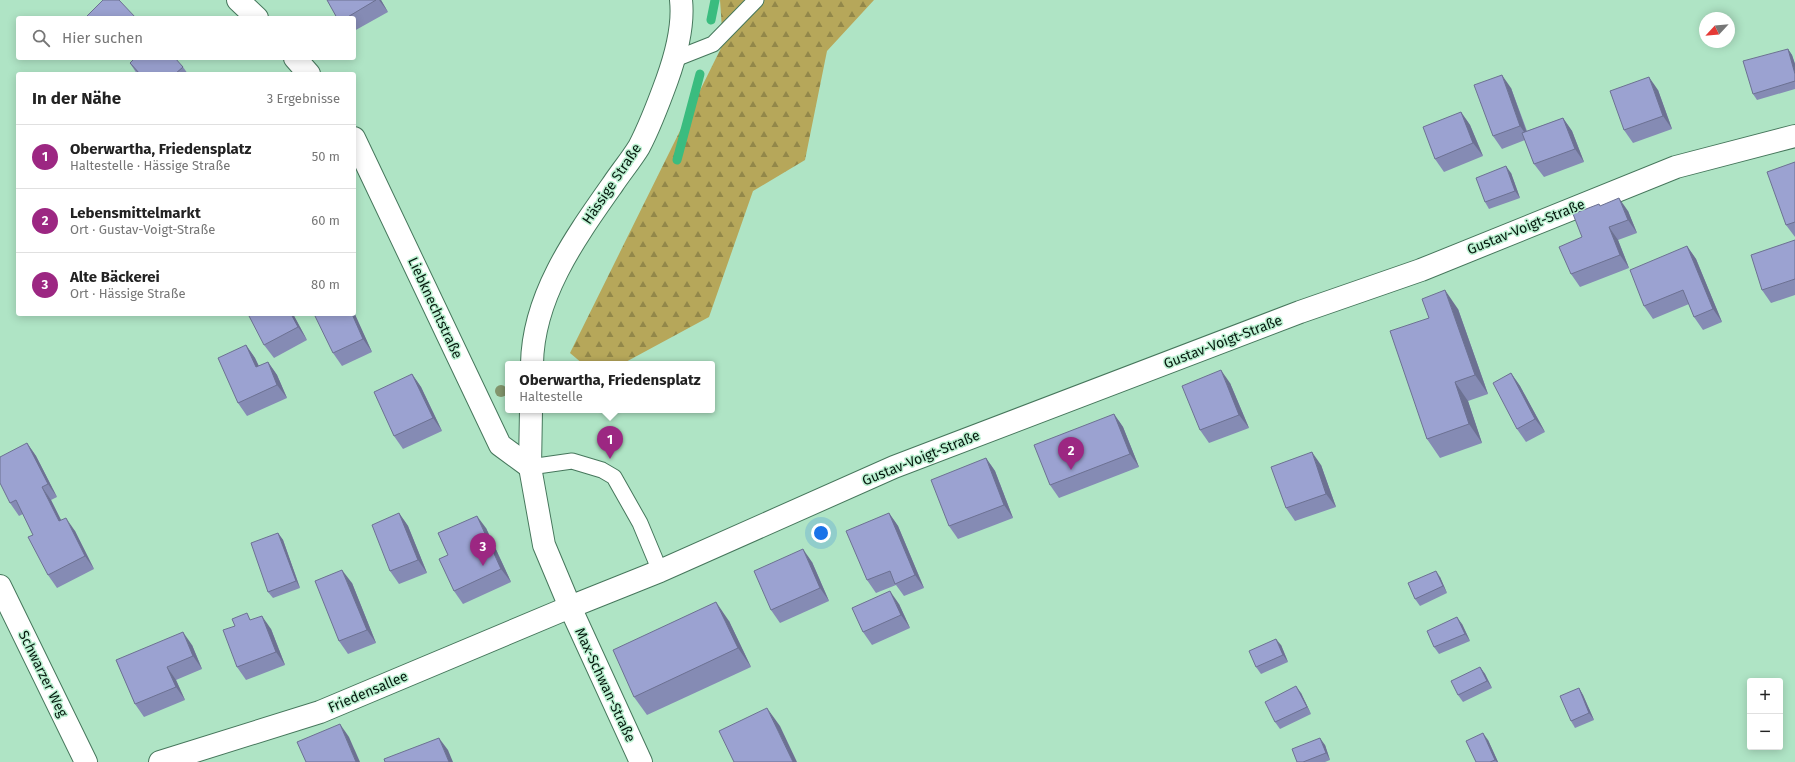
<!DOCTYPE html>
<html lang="de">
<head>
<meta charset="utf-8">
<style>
	body { margin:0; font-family:"Fira Sans",sans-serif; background:#f2f2f2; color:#222 }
	.controls { position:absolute; right:12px; bottom:12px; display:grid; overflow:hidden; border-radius:4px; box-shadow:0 2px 10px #0003 }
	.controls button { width:36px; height:36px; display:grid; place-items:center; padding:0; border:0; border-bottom:1px solid #e0e0e0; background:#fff; color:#222; font:20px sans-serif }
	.compass { position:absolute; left:1699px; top:12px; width:36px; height:36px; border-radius:50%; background:#fff; box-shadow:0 2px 10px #0003; rotate:244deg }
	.you { position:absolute; left:821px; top:533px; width:14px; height:14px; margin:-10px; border:3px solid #fff; border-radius:50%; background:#1a73e8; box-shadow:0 0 0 6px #1a73e833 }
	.badge { display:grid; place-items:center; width:26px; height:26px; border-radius:50%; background:#9c2782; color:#fff; font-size:13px; font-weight:700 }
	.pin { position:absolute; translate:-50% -33px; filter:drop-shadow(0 1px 2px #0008) }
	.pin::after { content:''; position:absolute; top:21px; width:14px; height:12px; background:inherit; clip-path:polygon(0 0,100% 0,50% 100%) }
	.popup { position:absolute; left:505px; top:361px; width:210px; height:52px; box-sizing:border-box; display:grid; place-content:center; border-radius:4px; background:#fff; filter:drop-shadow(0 1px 3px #0005); font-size:13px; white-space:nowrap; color:#767676 }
	.popup b { font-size:15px; color:#222 }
	.popup::after { content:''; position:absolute; left:50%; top:100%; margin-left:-8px; border:8px solid transparent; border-top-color:#fff }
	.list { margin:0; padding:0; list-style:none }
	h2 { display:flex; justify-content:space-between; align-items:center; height:52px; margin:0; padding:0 16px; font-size:17px }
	h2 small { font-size:13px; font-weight:400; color:#767676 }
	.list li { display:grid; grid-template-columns:26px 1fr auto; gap:12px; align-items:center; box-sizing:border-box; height:64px; padding:0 16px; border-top:1px solid #e0e0e0 }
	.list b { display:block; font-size:15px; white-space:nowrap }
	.list p { margin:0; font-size:13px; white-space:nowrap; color:#767676 }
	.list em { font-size:13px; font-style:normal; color:#767676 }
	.icon { flex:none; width:22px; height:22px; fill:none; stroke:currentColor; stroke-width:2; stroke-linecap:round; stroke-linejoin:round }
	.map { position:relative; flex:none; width:1795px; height:762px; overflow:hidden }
	.search { position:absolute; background:#fff; box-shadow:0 2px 10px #0003; left:16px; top:16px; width:340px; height:44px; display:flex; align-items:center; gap:10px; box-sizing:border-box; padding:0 14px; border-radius:4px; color:#767676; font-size:15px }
	.panel { position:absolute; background:#fff; box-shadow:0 2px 10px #0003; left:16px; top:72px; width:340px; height:244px; border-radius:4px }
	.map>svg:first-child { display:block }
	.forest { fill:url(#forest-firs) }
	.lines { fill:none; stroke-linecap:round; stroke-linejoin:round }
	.stream { stroke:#3abc7f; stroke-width:9 }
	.service-casing { stroke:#46775c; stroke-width:17 }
	.minor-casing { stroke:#46775c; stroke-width:24 }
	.tertiary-casing { stroke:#46775c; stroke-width:24 }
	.service { stroke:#fff; stroke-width:15 }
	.minor { stroke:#fff; stroke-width:22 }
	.tertiary { stroke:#fff; stroke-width:22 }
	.tree { fill:#82956c }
	.wall { fill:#858bb4 }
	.shaded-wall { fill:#6c7192 }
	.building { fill:#9ba2d1; stroke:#6c7192 }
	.labels { text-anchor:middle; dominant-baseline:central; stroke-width:3; stroke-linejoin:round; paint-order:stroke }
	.street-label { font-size:14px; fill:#05190e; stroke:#bcf1d2 }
</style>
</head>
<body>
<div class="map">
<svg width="1795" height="762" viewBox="0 0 1795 762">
	<defs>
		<pattern id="forest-firs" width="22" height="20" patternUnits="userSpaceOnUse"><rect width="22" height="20" fill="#b6a75a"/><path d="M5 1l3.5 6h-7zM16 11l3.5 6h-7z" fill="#928749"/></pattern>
	</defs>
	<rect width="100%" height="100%" fill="#afe4c5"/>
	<path class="forest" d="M720,0H874L827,51L805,160L753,191L709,317L622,364H583L570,353L723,44Z"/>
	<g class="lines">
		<g class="stream">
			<path d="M711,20L715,0"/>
			<path d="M677,160L700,74"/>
		</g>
		<g class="service-casing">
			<g id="service">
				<path d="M675,59L713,44L756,0"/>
				<path d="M530,467L572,461L602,470L614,477L640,523L660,571"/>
			</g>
		</g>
		<g class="minor-casing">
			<g id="minor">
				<path d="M238,0L257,18"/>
				<path d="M295,58L309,74"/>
				<path d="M354,138L500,445L530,467"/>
				<path d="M0,586L86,762"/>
				<path d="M160,762L320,712L570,607L641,762"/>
			</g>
		</g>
		<g class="tertiary-casing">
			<g id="tertiary">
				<path d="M532,364C533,296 575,238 613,184C621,172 631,160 639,147C650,126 659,102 667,80C676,55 684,27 681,0"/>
				<path d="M531,410L530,467L544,545L570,607L660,571L894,467L1300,312L1421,270L1676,167L1795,136"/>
			</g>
		</g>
		<use href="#service" class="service"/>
		<use href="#minor" class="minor"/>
		<use href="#tertiary" class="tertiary"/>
	</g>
	<circle class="tree" cx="501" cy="391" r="6"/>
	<g class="wall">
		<path d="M327,0H381L388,12L354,31V18H337Z"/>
		<path d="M1788,49L1792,55L1795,64V89L1757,100L1753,94Z"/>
		<path d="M130,63L183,67L188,74H137Z"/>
		<path d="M1511,88L1527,131L1563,118L1572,131L1584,162L1544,177L1534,164L1525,140L1502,149L1493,136Z"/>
		<path d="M1658,90L1672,129L1633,143L1624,130Z"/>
		<path d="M1461,112L1470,125L1483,156L1444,172L1435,159Z"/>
		<path d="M1795,162V237L1786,225Z"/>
		<path d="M1511,173L1520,198L1489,209L1485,202Z"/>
		<path d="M1600,206L1628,211L1637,233L1618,240L1629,268L1580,287L1571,274L1582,237Z"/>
		<path d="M1795,240V295L1771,303L1762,290Z"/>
		<path d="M1687,246L1696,259L1722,322L1703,330L1694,317L1689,304L1653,319L1644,306Z"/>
		<path d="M1458,309L1488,394L1468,401L1482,443L1440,458L1427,439Z"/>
		<path d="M293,314L307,340L274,358L264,345Z"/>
		<path d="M354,314L372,352L342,366L333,353Z"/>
		<path d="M246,345L255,358L259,366L268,362L277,375L287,398L247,416L238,403Z"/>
		<path d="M1511,373L1520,386L1545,432L1526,442L1517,429Z"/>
		<path d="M412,374L421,387L442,431L403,449L394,436Z"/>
		<path d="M1230,383L1249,428L1209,443L1200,430Z"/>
		<path d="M1114,414L1123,427L1139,467L1059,498L1050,485Z"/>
		<path d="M27,443L36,456L57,497L51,500L61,520L75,531L94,569L57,588L48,575L33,535L23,514L19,516L10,503Z"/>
		<path d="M986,458L995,471L1013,518L958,539L949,526Z"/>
		<path d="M1321,465L1336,507L1295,521L1286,508Z"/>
		<path d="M399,513L408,526L427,573L399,584L390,571Z"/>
		<path d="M889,513L898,526L924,588L904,596L896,585L876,593L867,580Z"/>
		<path d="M486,528L511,582L463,604L454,591L448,555Z"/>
		<path d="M278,533L283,540L300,588L273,598L268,592Z"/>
		<path d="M812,562L829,601L780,623L771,610Z"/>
		<path d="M1440,577L1447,593L1420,606L1415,599Z"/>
		<path d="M352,583L376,643L348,654L339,641Z"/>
		<path d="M899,604L910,628L872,645L863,632Z"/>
		<path d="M252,620L271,629L285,665L246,680L237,667Z"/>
		<path d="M729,621L751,667L647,715L634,697Z"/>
		<path d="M1462,624L1470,641L1439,654L1434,647Z"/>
		<path d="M192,645L202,669L176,680L185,700L144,717L135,704L116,660Z"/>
		<path d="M1281,645L1288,662L1261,674L1256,667Z"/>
		<path d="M1480,667L1485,674L1492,688L1463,702L1458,695Z"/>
		<path d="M1579,688L1583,695L1594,720L1575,728L1571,721Z"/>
		<path d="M1301,693L1311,714L1280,729L1275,722Z"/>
		<path d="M1488,740L1498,762H1476Z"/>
		<path d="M1325,745L1330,760L1325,762H1297Z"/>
	</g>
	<g class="shaded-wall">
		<path d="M379,0H381L388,12Z"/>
		<path d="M1788,49L1792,55L1795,64V74Z"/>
		<path d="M1502,75L1511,88L1529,139L1520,126Z"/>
		<path d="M1649,77L1658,90L1672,129L1663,116Z"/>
		<path d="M1461,112L1470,125L1483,156L1473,143Z"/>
		<path d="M1563,118L1572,131L1584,162L1575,149Z"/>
		<path d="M1506,166L1511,173L1520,198L1515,191Z"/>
		<path d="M1619,198L1628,211L1637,233L1628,220Z"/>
		<path d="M1609,227L1618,240L1629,268L1620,255Z"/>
		<path d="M1687,246L1696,259L1722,322L1713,309Z"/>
		<path d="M1445,290L1458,309L1488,394L1475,375Z"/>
		<path d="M354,312L372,352L363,339L352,314H354Z"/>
		<path d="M291,314H293L307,340L298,327Z"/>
		<path d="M246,345L255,358L265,380L256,367Z"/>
		<path d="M268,362L277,375L287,398L277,385Z"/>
		<path d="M1221,370L1230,383L1249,428L1239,415Z"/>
		<path d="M1511,373L1520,386L1545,432L1535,419Z"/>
		<path d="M412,374L421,387L442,431L433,418Z"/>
		<path d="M1455,382L1468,401L1482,443L1469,424Z"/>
		<path d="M1114,414L1123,427L1139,467L1130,454Z"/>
		<path d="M27,443L36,456L57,497L48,484Z"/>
		<path d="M1312,452L1321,465L1336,507L1326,494Z"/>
		<path d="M986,458L995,471L1013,518L1004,505Z"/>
		<path d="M42,487L51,500L68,534L59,521Z"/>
		<path d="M399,513L408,526L427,573L418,560Z"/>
		<path d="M889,513L898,526L924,588L915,575Z"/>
		<path d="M477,516L486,528L511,582L501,569Z"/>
		<path d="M66,518L75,531L94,569L85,556Z"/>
		<path d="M278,533L283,540L300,588L296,581Z"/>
		<path d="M803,549L812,562L829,601L820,588Z"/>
		<path d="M342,570L352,583L376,643L367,630Z"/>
		<path d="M1436,571L1440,577L1447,593L1443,586Z"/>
		<path d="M890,591L899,604L910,628L901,615Z"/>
		<path d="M716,602L729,621L751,667L738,648Z"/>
		<path d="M262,616L271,629L285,665L276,652Z"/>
		<path d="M1457,617L1462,624L1470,641L1465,634Z"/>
		<path d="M183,632L192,645L202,669L193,656Z"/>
		<path d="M1276,639L1281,645L1288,662L1283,655Z"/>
		<path d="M167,667L176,680L185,700L176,687Z"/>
		<path d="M1480,667L1485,674L1492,688L1487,681Z"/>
		<path d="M1296,686L1301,693L1311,714L1307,707Z"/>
		<path d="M1579,688L1583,695L1594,720L1589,713Z"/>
		<path d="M767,708L780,726L797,762H793Z"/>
		<path d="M340,724L349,737L360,762H356Z"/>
		<path d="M1483,733L1488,740L1498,762H1497L1495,760Z"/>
		<path d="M439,738L448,750L453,762H449Z"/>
		<path d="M1320,738L1325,745L1330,760L1326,753Z"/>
	</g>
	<g class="building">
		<path d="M103,0H119L136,18H85Z"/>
		<path d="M327,0H376L346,18H337Z"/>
		<path d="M1788,49L1795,74V81L1753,94L1743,61Z"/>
		<path d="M135,58H175L183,67L175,74H140L130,63Z"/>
		<path d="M1502,75L1520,126L1493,136L1474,85Z"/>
		<path d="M1649,77L1663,116L1624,130L1610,91Z"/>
		<path d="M1461,112L1473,143L1435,159L1423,127Z"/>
		<path d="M1563,118L1575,149L1534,164L1522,133Z"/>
		<path d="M1795,162V222L1786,225L1767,172Z"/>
		<path d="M1506,166L1515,191L1485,202L1476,178Z"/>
		<path d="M1619,198L1628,220L1609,227L1620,255L1571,274L1559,247L1582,237L1573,214L1599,204L1600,206Z"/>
		<path d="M1795,240V279L1762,290L1751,255Z"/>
		<path d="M1687,246L1713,309L1694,317L1683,290L1644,306L1630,270Z"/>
		<path d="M1445,290L1475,375L1455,382L1469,424L1427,439L1390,331L1429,318L1422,299Z"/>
		<path d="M248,314H291L298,327L264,345Z"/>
		<path d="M314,314H352L363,339L333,353Z"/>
		<path d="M246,345L256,367L268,362L277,385L238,403L218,358Z"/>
		<path d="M1221,370L1239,415L1200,430L1182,386Z"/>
		<path d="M1511,373L1535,419L1517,429L1493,383Z"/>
		<path d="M412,374L433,418L394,436L374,392Z"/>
		<path d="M1114,414L1130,454L1050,485L1034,445Z"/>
		<path d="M27,443L48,484L42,487L59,521L66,518L85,556L48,575L28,537L33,535L16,500L10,503L0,483V457Z"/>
		<path d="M1312,452L1326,494L1286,508L1271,467Z"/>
		<path d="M986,458L1004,505L949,526L931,480Z"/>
		<path d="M399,513L418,560L390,571L372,525Z"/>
		<path d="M889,513L915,575L895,584L890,571L867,580L846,531Z"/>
		<path d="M477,516L501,569L454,591L439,559L448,555L438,533Z"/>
		<path d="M278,533L296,581L268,592L251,543Z"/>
		<path d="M803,549L820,588L771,610L754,571Z"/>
		<path d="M342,570L367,630L339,641L315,581Z"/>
		<path d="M1436,571L1443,586L1415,599L1408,583Z"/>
		<path d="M890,591L901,615L863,632L852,608Z"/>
		<path d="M716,602L738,648L634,697L613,650Z"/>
		<path d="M247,613L250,620L262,616L276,652L237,667L223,630L235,626L232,619Z"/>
		<path d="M1457,617L1465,634L1434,647L1427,631Z"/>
		<path d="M183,632L193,656L167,667L176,687L135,704L116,660Z"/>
		<path d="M1276,639L1283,655L1256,667L1249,651Z"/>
		<path d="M1480,667L1487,681L1458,695L1451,681Z"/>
		<path d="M1296,686L1307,707L1275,722L1265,702Z"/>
		<path d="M1579,688L1589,713L1571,721L1560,696Z"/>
		<path d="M767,708L793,762H734L719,731Z"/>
		<path d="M340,724L356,762H306L297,742Z"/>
		<path d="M1483,733L1495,760L1490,762H1476L1466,741Z"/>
		<path d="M439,738L449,762H385L384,759Z"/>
		<path d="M1320,738L1326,753L1303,762H1297L1292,749Z"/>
	</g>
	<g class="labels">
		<g class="street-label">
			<text transform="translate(612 184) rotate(-56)">Hässige Straße</text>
			<text transform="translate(1526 227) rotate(-22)">Gustav-Voigt-Straße</text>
			<text transform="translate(435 308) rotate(65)">Liebknechtstraße</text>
			<text transform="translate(1223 342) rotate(-21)">Gustav-Voigt-Straße</text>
			<text transform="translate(921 458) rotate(-22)">Gustav-Voigt-Straße</text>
			<text transform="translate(43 674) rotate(64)">Schwarzer Weg</text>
			<text transform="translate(605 685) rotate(65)">Max-Schwan-Straße</text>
			<text transform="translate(368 692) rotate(-23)">Friedensallee</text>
		</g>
	</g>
</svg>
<div class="controls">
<button>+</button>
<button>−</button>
</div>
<svg class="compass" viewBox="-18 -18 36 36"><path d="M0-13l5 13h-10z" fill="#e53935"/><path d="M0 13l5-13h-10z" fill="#767676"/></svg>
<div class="you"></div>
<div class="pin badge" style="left:610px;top:459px">1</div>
<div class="popup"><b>Oberwartha, Friedensplatz</b>Haltestelle</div>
<div class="pin badge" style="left:1071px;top:470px">2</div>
<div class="pin badge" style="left:483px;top:566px">3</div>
<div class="search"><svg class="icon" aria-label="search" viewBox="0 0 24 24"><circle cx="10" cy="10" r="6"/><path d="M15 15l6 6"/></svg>Hier suchen</div>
<section class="panel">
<h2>In der Nähe<small>3 Ergebnisse</small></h2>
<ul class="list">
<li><span class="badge">1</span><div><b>Oberwartha, Friedensplatz</b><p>Haltestelle · Hässige Straße</p></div><em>50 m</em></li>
<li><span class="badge">2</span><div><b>Lebensmittelmarkt</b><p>Ort · Gustav-Voigt-Straße</p></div><em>60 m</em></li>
<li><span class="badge">3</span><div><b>Alte Bäckerei</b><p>Ort · Hässige Straße</p></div><em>80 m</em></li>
</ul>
</section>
</div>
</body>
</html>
